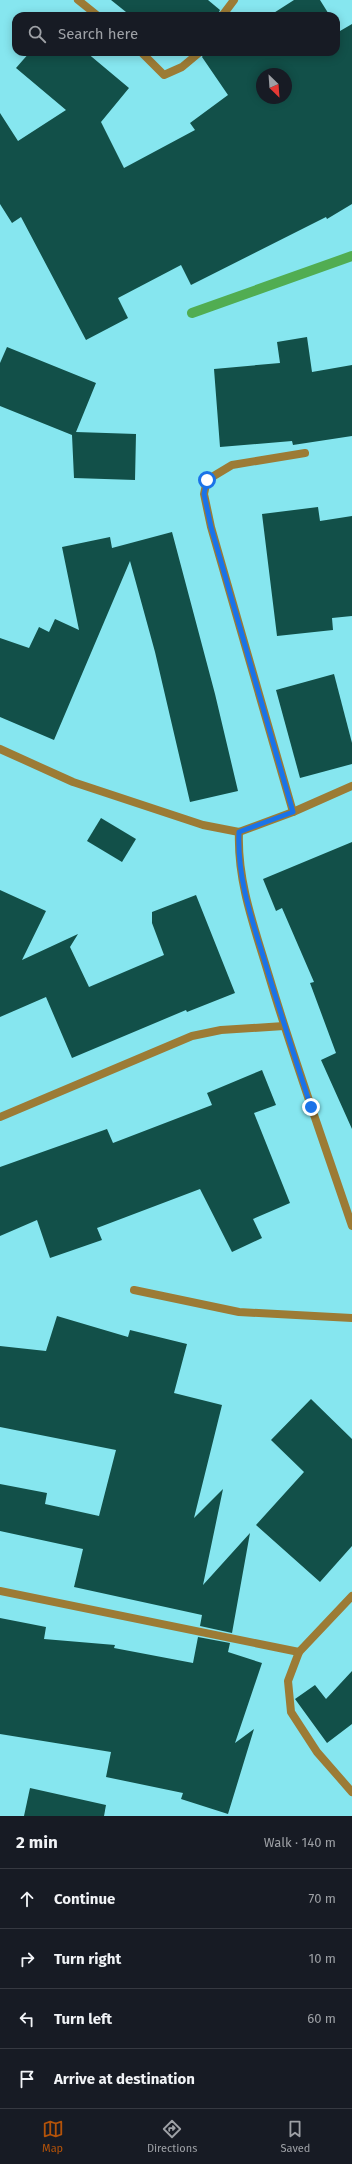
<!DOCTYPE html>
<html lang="en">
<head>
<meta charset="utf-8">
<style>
	body { margin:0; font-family:"Fira Sans",sans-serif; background:#242831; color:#f1f3f6 }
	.compass { position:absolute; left:256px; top:68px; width:36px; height:36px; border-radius:50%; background:#171b24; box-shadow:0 2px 10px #0003; rotate:155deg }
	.stop { position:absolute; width:12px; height:12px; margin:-9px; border:3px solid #1a73e8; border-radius:50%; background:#fff }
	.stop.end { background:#1a73e8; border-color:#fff; box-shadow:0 1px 4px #0008 }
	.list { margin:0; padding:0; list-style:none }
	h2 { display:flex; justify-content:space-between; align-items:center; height:52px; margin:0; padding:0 16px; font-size:17px }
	h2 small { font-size:13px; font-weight:400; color:#9ea1a6 }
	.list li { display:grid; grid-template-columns:26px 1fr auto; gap:12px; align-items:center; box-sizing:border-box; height:60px; padding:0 16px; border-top:1px solid #363941 }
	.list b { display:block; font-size:15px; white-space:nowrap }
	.list em { font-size:13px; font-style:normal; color:#9ea1a6 }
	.icon { flex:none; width:22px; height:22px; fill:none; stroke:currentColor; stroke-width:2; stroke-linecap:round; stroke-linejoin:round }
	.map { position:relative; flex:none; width:352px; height:1816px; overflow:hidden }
	.search { position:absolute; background:#171b24; box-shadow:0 2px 10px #0003; left:12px; right:12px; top:12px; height:44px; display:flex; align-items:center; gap:10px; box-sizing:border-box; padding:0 14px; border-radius:12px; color:#9ea1a6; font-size:15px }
	.sheet { height:292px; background:#171b24 }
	nav { display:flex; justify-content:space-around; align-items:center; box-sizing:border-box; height:56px; border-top:1px solid #363941; background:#171b24; font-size:11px; color:#9ea1a6 }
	nav a { display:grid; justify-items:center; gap:2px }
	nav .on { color:#b45309 }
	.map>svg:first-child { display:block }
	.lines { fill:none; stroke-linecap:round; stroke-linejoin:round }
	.stream { stroke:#51ad52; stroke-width:10 }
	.building { fill:#125049; fill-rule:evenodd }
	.minor { stroke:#9c7b35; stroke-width:8 }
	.route { stroke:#1a73e8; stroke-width:5 }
</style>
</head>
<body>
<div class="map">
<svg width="352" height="1816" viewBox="0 0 352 1816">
	<rect width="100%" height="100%" fill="#86e6ef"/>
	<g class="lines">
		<path class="stream" d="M192,313L352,256"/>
	</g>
	<g class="building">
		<path d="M111,0H208L220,10L217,16H131Z"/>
		<path d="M294,0H320L330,16H269Z"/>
		<path d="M352,24V204L327,219L326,217L191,285L181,265L118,298L128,318L86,340L21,217L12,223L0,204V113L18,141L66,110L16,68L30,52H86L129,88L101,122L124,168L195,130L190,123L228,95L202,57L205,52H336V25L340,31ZM262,74H286V98H262Z"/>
		<path d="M307,337L312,372L352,365V436L293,445L292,441L220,447L214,369L280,363L277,342Z"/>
		<path d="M7,347L96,383L76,432L136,434L135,480L74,478L72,435L0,406V363Z"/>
		<path d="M318,507L320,521L352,516V616L332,618L333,630L277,636L262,514Z"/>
		<path d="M172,532L215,694L238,791L190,802L155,652L130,561L54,740L0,717V638L29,648L39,627L49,632L55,619L79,630L62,547L110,537L112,548Z"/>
		<path d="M334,674L352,743V764L300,778L276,690Z"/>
		<path d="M101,818L136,839L122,862L87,841Z"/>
		<path d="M352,842V1129L321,1060L336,1053L310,983L314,982L282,908L276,911L263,879Z"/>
		<path d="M0,890L46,911L22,960L78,934L70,947L89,987L164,955L152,923V912L196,895L235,993L187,1012L186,1010L72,1058L46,997L0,1017Z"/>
		<path d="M262,1070L276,1105L254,1113L290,1203L253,1219L262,1238L232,1252L200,1189L97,1228L102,1240L50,1258L37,1220L0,1236V1167L107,1129L113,1143L212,1105L207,1093Z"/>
		<path d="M57,1316L128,1337L130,1330L187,1344L174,1393L222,1405L194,1518L223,1489L203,1585L250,1533L232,1633L200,1626L202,1615L74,1587L83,1549L0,1531V1484L47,1493L45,1504L99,1516L116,1450L0,1427V1346L46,1351Z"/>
		<path d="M311,1399L352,1439V1546L320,1582L256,1525L304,1472L271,1440Z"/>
		<path d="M0,1618L46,1627L44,1639L115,1645L114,1648L193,1663L198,1637L230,1643L228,1652L262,1663L235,1743L254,1729L228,1814L181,1799L183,1793L106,1777L111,1752L0,1734Z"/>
		<path d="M352,1671V1724L327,1743L295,1699L315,1685L326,1699Z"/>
		<path d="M30,1788L106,1805L104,1816H24Z"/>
	</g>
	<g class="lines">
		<g class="minor">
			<path d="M78,0L98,16"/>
			<path d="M222,16L234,0"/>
			<path d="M141,52L164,75L182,67L200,52"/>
			<path d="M0,749L73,782L203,825L239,832L293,812L352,786"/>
			<path d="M293,812L211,527L204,494L207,480L232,465L305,453"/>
			<path d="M239,832C237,882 255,929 269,976C294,1060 324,1143 352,1226"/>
			<path d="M0,1117L192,1036L221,1030L284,1026"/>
			<path d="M134,1290L239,1312L352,1318"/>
			<path d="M0,1591L299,1652"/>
			<path d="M352,1596L299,1652L288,1681L291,1712L317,1752L352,1792"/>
		</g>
	</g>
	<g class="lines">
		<path class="route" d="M207,480L204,494L211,527L293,812L239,832C237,877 251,917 264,959C279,1009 295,1058 311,1107"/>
	</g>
</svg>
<svg class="compass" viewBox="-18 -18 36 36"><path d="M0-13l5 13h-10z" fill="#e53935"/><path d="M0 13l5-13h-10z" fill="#9ea1a6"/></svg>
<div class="stop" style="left:207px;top:480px"></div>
<div class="stop end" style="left:311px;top:1107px"></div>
<div class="search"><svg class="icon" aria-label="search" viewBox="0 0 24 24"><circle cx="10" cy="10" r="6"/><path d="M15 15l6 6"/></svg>Search here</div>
</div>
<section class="sheet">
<h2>2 min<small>Walk · 140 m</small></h2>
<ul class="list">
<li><svg class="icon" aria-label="ahead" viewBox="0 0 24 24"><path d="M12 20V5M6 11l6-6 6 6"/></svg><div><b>Continue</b></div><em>70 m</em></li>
<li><svg class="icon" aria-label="right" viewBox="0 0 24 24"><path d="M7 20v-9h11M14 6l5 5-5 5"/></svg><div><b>Turn right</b></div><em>10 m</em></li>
<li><svg class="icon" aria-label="left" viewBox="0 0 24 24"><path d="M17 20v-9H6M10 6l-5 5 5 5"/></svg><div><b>Turn left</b></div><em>60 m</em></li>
<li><svg class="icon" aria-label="arrive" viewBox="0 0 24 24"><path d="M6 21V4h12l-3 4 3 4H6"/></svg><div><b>Arrive at destination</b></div></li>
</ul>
</section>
<nav>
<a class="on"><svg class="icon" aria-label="map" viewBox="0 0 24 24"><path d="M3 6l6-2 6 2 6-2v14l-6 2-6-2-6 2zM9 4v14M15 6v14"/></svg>Map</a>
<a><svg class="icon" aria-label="directions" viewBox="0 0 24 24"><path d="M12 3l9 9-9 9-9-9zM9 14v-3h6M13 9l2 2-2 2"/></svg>Directions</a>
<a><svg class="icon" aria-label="saved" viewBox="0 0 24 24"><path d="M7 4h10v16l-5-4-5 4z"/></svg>Saved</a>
</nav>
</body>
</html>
